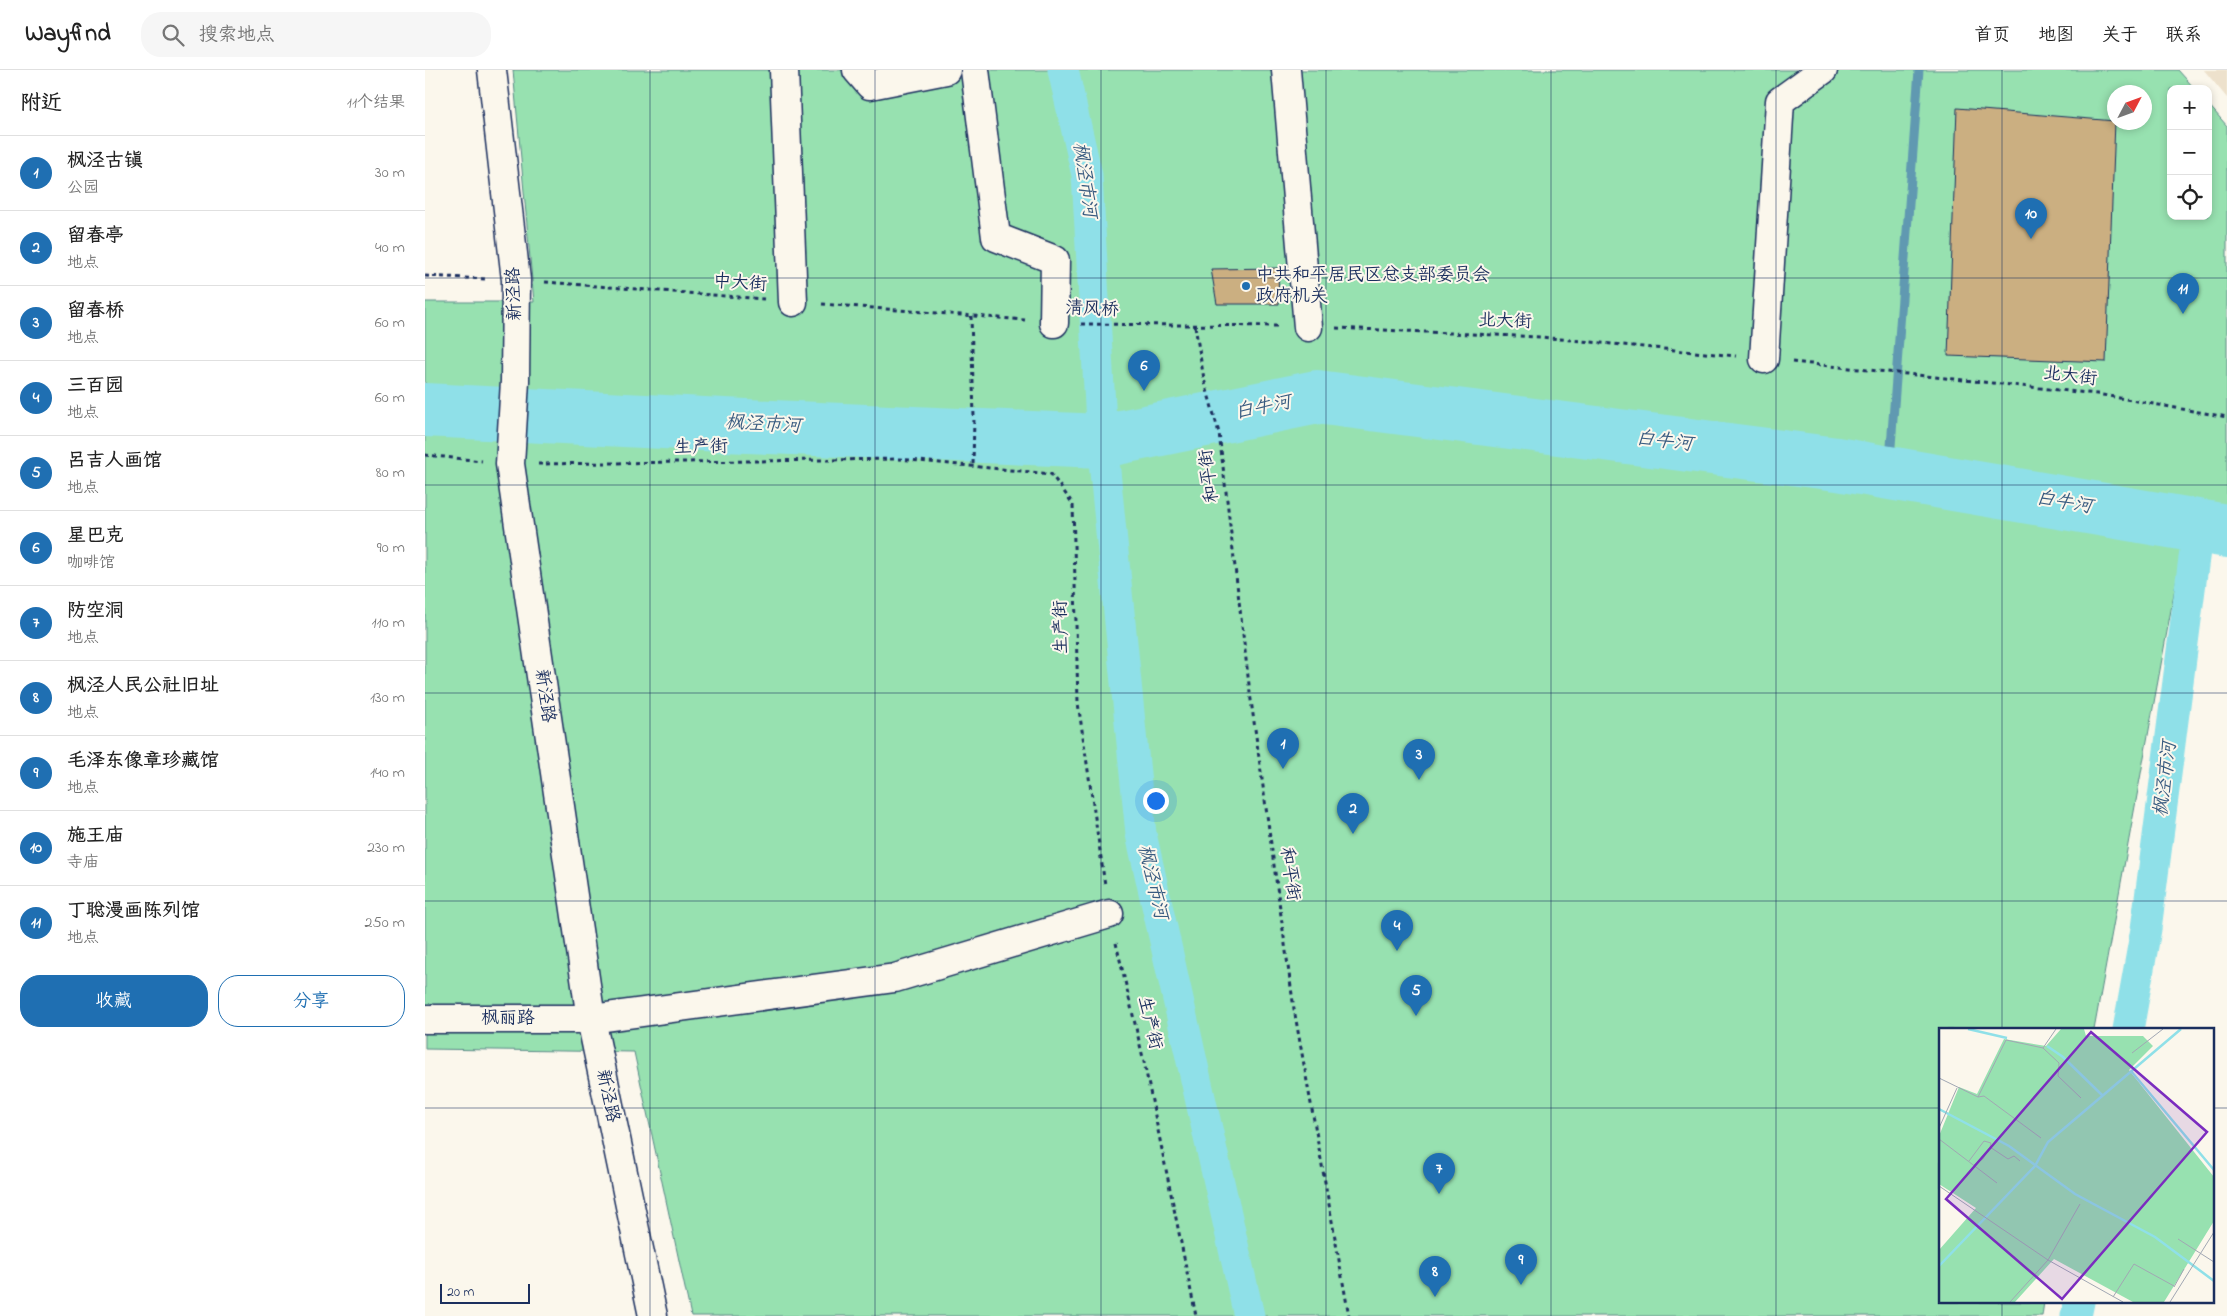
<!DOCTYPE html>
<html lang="zh">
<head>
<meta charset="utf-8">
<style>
	body { margin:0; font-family:"Indie Flower","LXGW WenKai TC",sans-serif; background:#f6f6f6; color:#222 }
	.controls { position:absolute; right:15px; top:15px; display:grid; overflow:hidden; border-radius:10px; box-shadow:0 2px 8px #0003 }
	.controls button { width:45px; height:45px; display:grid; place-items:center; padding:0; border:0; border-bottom:1px solid #e0e0e0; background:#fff; color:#222; font:25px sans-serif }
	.compass { position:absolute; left:1682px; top:15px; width:45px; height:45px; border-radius:50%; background:#fff; box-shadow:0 2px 8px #0003; rotate:49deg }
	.scale { position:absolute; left:15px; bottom:12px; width:90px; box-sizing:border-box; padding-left:5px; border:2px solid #1b2f5e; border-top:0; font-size:14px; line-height:18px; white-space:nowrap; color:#1b2f5e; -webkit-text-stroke:4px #fbf7ec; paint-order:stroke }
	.you { position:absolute; left:730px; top:730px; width:18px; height:18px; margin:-12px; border:4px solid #fff; border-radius:50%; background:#1a73e8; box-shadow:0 0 0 8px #1a73e833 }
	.badge { display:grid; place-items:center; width:32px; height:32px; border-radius:50%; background:#1f6fb2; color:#fff; font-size:16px; font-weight:700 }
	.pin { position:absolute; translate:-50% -41px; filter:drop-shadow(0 1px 2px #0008) }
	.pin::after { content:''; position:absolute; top:26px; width:18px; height:15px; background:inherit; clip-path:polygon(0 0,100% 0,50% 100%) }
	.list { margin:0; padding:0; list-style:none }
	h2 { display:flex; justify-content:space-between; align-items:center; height:65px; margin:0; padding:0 20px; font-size:21px }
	h2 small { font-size:16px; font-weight:400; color:#767676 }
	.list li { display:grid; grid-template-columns:32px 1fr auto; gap:15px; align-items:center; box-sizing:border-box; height:75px; padding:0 20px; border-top:1px solid #e0e0e0 }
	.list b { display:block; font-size:19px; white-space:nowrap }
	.list p { margin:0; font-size:16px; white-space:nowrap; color:#767676 }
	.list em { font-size:16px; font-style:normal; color:#767676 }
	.actions { display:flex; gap:10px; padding:15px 20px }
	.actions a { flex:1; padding:11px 0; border:1px solid #1f6fb2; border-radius:20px; text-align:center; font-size:18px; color:#1f6fb2 }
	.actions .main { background:#1f6fb2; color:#fff }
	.icon { flex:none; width:28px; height:28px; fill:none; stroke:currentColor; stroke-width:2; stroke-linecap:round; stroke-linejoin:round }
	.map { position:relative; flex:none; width:1802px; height:1246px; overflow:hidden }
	header { display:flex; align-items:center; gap:30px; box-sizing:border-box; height:70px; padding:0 25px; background:#fff; border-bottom:1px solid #e0e0e0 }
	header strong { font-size:24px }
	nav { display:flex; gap:28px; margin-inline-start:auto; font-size:18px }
	.search { width:350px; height:45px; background:#f6f6f6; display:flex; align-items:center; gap:12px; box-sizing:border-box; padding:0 18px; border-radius:20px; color:#767676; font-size:19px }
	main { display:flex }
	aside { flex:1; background:#fff }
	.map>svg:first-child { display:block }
	.built { fill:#ede1cc }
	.green { fill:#97e1b0; stroke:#598887; fill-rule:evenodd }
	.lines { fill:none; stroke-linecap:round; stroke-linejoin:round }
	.stream { stroke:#6199b1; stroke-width:9 }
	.canal { stroke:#8fe0e8; stroke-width:31 }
	.river { stroke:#8fe0e8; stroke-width:54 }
	.building { fill:#cbaf81; stroke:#1b2f5e }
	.street-casing { stroke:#1b2f5e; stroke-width:31 }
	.secondary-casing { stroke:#1b2f5e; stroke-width:31 }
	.path { stroke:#1b2f5e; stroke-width:3; stroke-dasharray:4 4; stroke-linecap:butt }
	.street { stroke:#fbf7ec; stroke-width:28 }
	.secondary { stroke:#fbf7ec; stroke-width:28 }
	.grid { fill:none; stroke:#1b2f5e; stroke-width:1; stroke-opacity:0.55 }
	.poi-dot { fill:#1f6fb2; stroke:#fbf7ec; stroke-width:2 }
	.labels { text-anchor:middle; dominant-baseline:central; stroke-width:4; stroke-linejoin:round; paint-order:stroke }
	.poi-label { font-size:18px; fill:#1b2f5e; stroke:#fbf7ec; text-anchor:start }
	.street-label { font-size:18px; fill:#1b2f5e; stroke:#fbf7ec }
	.water-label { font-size:19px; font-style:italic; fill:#385b80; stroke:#fbf7ec }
	.inset-river { fill:none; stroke:#8fe0e8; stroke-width:2.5 }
	.inset-road { fill:none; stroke:#a1a7b3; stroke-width:1 }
	.view { fill:#7b2cbf; fill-opacity:0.15; stroke:#7b2cbf; stroke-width:2.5 }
	.inset-edge { fill:none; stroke:#1b2f5e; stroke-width:2.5 }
</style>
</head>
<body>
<header>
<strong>Wayfind</strong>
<div class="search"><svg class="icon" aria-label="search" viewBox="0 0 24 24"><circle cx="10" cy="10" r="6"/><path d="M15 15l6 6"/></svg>搜索地点</div>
<nav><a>首页</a><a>地图</a><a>关于</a><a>联系</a></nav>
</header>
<main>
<aside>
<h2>附近<small>11个结果</small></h2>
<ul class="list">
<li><span class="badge">1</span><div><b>枫泾古镇</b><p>公园</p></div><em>30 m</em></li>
<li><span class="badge">2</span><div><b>留春亭</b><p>地点</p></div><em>40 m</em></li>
<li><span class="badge">3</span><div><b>留春桥</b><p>地点</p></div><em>60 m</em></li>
<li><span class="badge">4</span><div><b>三百园</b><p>地点</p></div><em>60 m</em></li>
<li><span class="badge">5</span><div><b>吕吉人画馆</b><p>地点</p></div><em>80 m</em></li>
<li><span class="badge">6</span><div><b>星巴克</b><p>咖啡馆</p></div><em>90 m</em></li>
<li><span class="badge">7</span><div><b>防空洞</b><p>地点</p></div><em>110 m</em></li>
<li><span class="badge">8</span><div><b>枫泾人民公社旧址</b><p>地点</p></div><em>130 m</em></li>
<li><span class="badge">9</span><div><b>毛泽东像章珍藏馆</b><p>地点</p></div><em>140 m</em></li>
<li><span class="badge">10</span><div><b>施王庙</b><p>寺庙</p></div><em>230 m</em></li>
<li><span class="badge">11</span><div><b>丁聪漫画陈列馆</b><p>地点</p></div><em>250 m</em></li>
</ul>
<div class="actions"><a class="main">收藏</a><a>分享</a></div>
</aside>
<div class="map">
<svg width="1802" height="1246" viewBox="0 0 1802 1246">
	<rect width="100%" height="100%" fill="#fbf7ec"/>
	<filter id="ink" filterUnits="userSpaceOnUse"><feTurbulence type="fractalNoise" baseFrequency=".02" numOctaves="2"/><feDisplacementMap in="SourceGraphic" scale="10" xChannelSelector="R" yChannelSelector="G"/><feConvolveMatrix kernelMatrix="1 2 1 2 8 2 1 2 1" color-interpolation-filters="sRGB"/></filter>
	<g filter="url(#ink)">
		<path class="built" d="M1779,0H1802V28Z"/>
		<path class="green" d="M88,0H1753L1770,19H1746V146H1783V34L1802,56V438L1765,436L1669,960H1516V1232H1619L1617,1246H266L209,982L0,979V232H109ZM1690,22H1720V52H1690Z"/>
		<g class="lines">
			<path class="stream" d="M1464,403L1494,0"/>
			<g class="canal">
				<path d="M638,0L662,105L677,371L716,764L824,1246"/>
				<path d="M1703,960L1721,859L1773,457"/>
				<path d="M1651,1246L1654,1232"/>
			</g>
			<path class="river" d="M0,340L299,355L677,371L892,327L1412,394L1802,461"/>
		</g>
		<g class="building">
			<path d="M1532,38L1690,51L1681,292L1523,286Z"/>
			<path d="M853,198L854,234H792L786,199Z"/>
		</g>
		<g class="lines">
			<g class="street-casing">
				<g id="street">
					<path d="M359,0L368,232"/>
					<path d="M432,0L445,15L521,0"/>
					<path d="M550,0L571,167L630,190L629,253"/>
					<path d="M861,0L883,257"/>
					<path d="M1339,289L1355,31L1398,0"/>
					<path d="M166,949L470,908L684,844"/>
				</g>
			</g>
			<g class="secondary-casing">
				<g id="secondary">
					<path d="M67,0L91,210L90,311L85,394L166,949L228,1246"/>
					<path d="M0,949H166"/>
				</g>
			</g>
			<g class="path">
				<path d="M0,206L62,209"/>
				<path d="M120,212L339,229"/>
				<path d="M397,234L600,250"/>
				<path d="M546,246L549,347L548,396"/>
				<path d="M656,254L855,256"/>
				<path d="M770,256L779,309L794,363L825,623L869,939L924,1246"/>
				<path d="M911,258L1115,267L1311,286"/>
				<path d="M1367,292L1672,324L1802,347"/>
				<path d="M0,385L57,391"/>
				<path d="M113,394L474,389L626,404L648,434L653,633L680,815"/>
				<path d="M691,873L719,992L771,1246"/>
			</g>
			<use href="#street" class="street"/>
			<use href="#secondary" class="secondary"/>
		</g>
	</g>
	<path class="grid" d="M225,0V1246M450,0V1246M676,0V1246M901,0V1246M1126,0V1246M1351,0V1246M1577,0V960M0,208H1802M0,415H1802M0,623H1802M0,831H1802M0,1038H1516M1788,1038H1802M1577,1232V1246"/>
	<circle class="poi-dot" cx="821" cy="216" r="5"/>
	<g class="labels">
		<g class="poi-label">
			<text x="831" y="206">中共和平居民区总支部委员会<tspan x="831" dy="21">政府机关</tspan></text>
		</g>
		<g class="street-label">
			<text transform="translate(315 214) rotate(4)">中大街</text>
			<text transform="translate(90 224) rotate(-92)">新泾路</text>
			<text transform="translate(667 240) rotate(2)">清风桥</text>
			<text transform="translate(1080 252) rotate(2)">北大街</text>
			<text transform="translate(1645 307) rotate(7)">北大街</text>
			<text transform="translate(276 378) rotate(-1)">生产街</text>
			<text transform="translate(785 406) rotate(-97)">和平街</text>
			<text transform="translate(637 557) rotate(-91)">生产街</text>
			<text transform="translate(119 626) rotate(82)">新泾路</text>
			<text transform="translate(864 804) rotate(82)">和平街</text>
			<text x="83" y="949">枫丽路</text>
			<text transform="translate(724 953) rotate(77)">生产街</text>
			<text transform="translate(182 1026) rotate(78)">新泾路</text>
		</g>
		<g class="water-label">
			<text transform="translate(659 110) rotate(82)">枫泾市河</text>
			<text transform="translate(838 338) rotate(-11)">白牛河</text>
			<text transform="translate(338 355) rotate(3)">枫泾市河</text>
			<text transform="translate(1239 372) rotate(7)">白牛河</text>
			<text transform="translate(1639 433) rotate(10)">白牛河</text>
			<text transform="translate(1741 709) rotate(-83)">枫泾市河</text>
			<text transform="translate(727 812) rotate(77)">枫泾市河</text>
		</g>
	</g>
	<g transform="translate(1514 958)">
		<rect width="275" height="275" fill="#fbf7ec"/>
		<path d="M122,1H145L147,8H204L214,18L190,42L275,149V193L225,274H194L115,231L76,274H0V222L37,180L0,156V108L20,59L38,66L65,11L107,18Z" fill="#97e1b0"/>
		<path class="inset-river" d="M29,1L68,10M108,18L124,29L163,67M192,43L275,142M0,81L70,118L136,166L216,209L275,253M0,238L96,138L109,114L242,1"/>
		<path class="inset-road" d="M104,20L117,1M193,25L224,1M0,50L39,69L67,12L104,20L120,35L119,48L142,70M39,69L45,68L102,110M0,100L18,60M0,111L58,155M30,133L45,113L52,115L51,119L69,131L75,128L81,133M35,137L44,131L51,119M0,158L109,232L184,274M239,211L275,234M235,259L245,241M174,269L195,236L235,258M71,274L109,232L141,176M231,274L275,204"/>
		<path class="view" d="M152,4L268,104L123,271L7,171Z"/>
		<rect width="275" height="275" class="inset-edge"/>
	</g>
</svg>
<div class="controls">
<button>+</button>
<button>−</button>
<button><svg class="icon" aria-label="locate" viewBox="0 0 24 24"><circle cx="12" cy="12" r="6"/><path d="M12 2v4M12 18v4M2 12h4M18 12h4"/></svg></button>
</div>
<svg class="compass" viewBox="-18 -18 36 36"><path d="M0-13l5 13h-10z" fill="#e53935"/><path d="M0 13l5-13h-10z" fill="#767676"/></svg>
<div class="scale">20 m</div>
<div class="you"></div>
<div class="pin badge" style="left:858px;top:699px">1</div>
<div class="pin badge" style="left:928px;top:764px">2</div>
<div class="pin badge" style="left:994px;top:710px">3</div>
<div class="pin badge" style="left:972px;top:881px">4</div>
<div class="pin badge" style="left:991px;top:946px">5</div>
<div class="pin badge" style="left:719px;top:321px">6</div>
<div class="pin badge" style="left:1014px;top:1124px">7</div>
<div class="pin badge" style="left:1010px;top:1227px">8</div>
<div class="pin badge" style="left:1096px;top:1215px">9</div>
<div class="pin badge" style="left:1606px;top:169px">10</div>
<div class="pin badge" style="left:1758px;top:244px">11</div>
</div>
</main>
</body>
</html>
